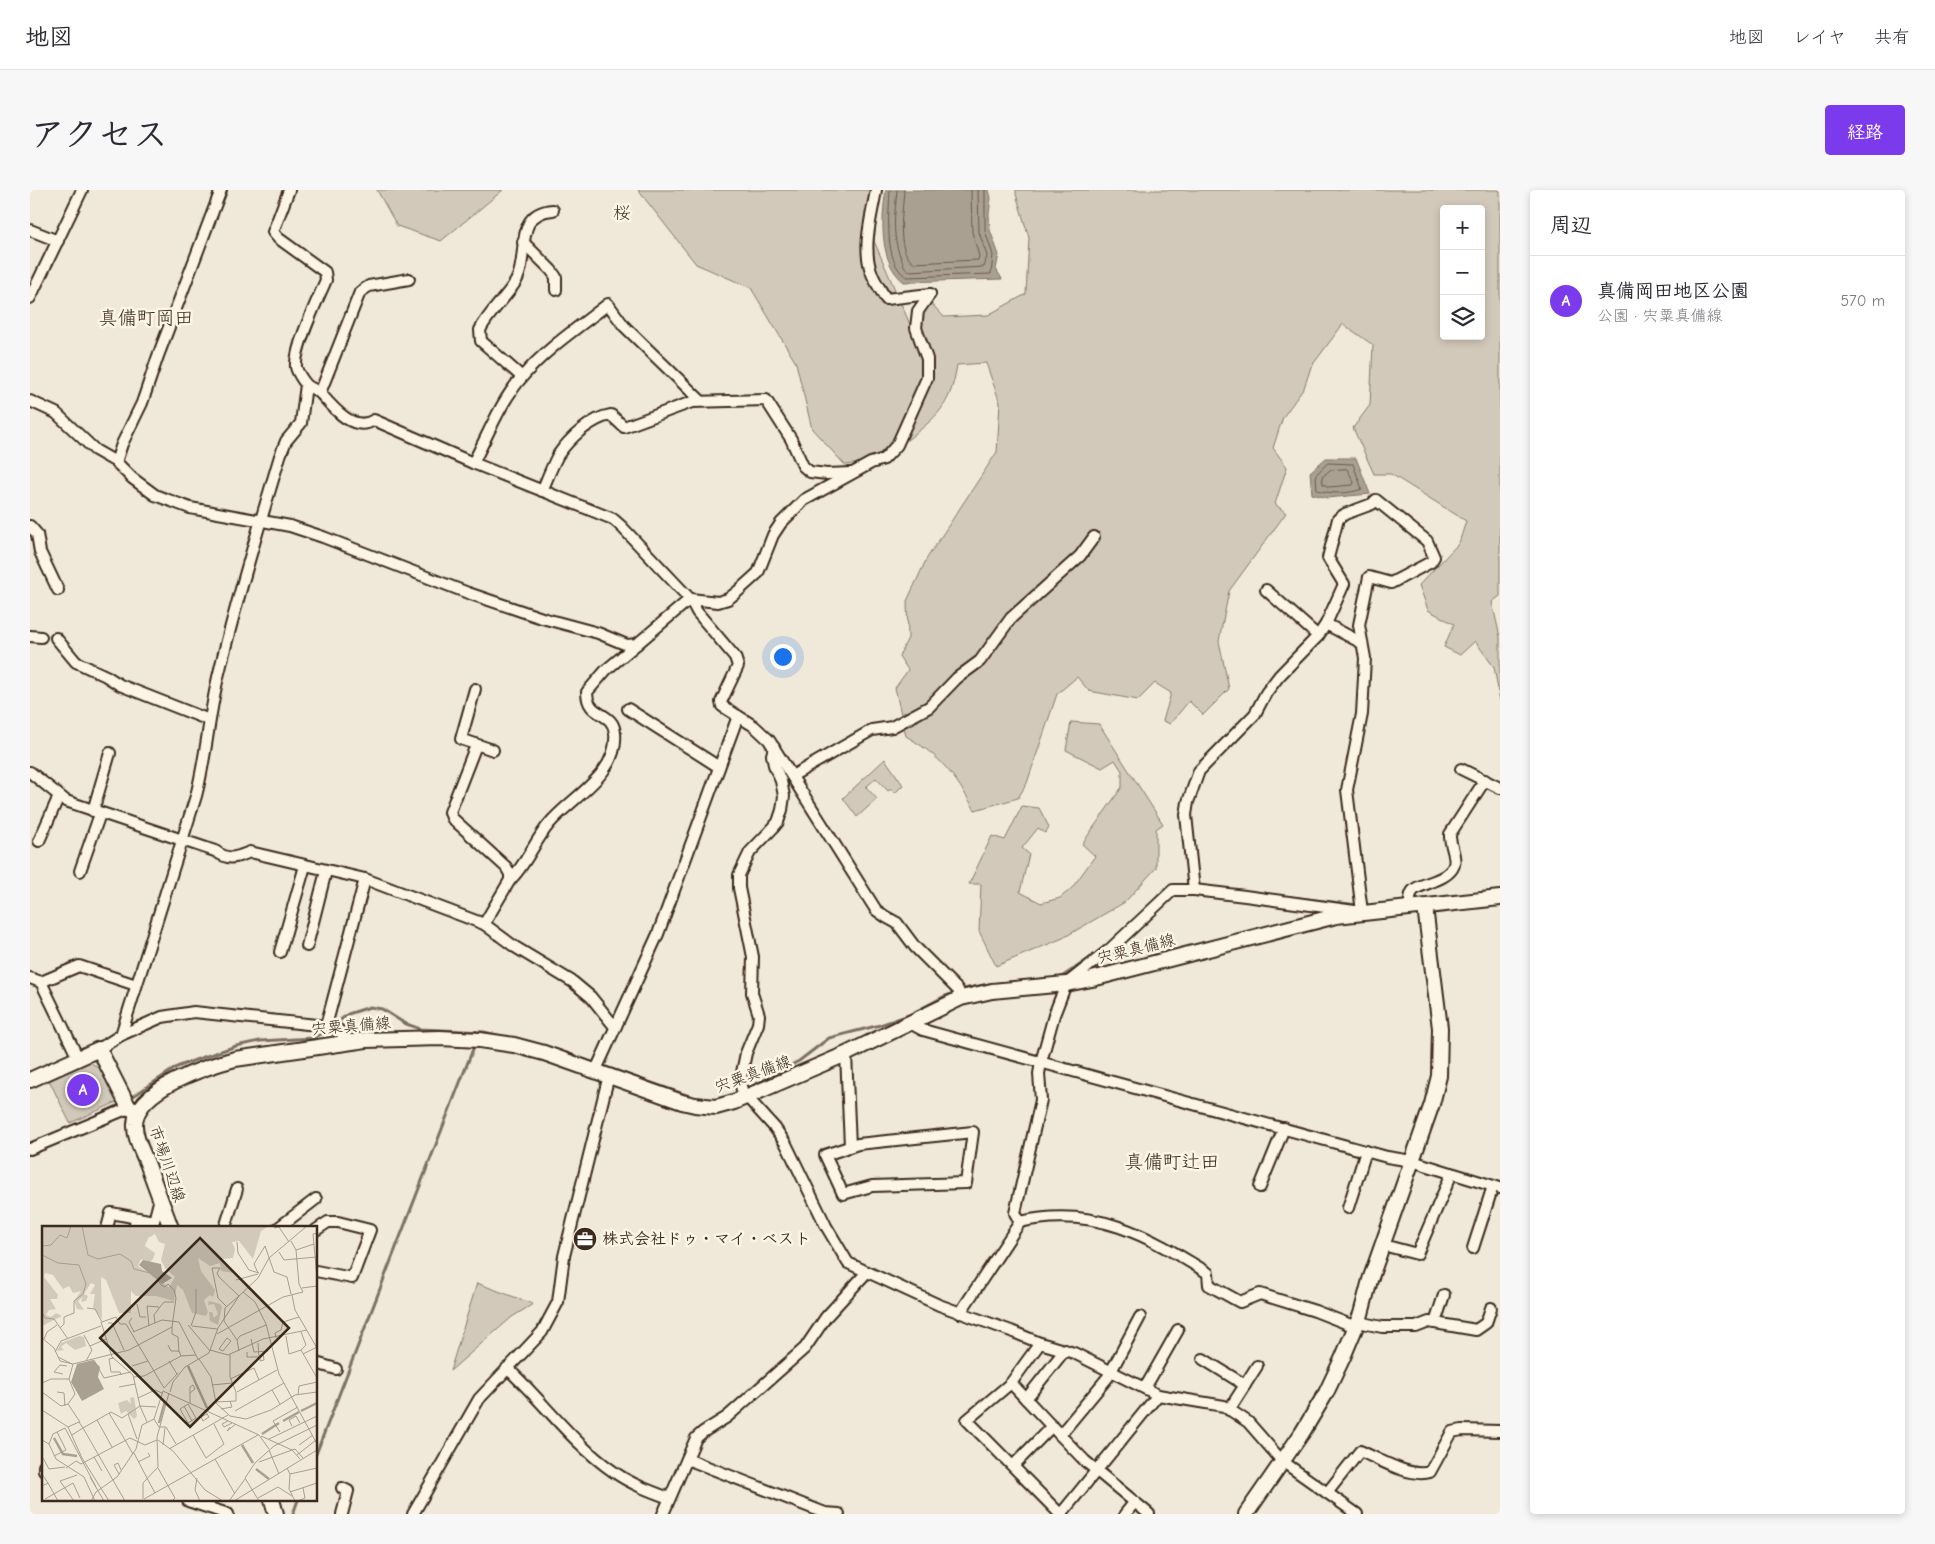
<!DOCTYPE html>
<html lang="ja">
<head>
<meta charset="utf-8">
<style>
	body { margin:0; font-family:"Comic Neue","Klee One",sans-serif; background:#f7f7f7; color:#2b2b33 }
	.controls { position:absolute; right:15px; top:15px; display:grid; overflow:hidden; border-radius:5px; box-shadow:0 2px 8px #0003 }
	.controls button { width:45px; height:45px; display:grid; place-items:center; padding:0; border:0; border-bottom:1px solid #e1e1e2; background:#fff; color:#2b2b33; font:25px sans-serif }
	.you { position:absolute; left:752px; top:466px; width:18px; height:18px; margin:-12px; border:4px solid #fff; border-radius:50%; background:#1a73e8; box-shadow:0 0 0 8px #1a73e833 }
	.badge { display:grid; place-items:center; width:32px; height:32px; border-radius:50%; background:#7c3aed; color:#fff; font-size:16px; font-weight:700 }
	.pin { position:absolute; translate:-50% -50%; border:2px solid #fff; box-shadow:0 1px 5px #0006 }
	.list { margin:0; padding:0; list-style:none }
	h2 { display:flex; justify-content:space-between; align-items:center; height:65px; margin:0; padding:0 20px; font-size:21px }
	h2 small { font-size:16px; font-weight:400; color:#7c7c81 }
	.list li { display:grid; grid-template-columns:32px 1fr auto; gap:15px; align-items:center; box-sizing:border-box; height:90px; padding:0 20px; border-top:1px solid #e1e1e2 }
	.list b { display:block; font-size:19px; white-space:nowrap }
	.list p { margin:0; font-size:16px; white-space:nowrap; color:#7c7c81 }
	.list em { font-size:16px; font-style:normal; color:#7c7c81 }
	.icon { flex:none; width:28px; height:28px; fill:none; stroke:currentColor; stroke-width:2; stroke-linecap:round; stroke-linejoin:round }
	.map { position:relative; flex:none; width:1470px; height:1324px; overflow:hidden; border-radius:5px }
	header { display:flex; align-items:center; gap:30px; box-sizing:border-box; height:70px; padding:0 25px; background:#fff; border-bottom:1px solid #e1e1e2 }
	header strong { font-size:24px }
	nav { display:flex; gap:28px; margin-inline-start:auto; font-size:18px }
	.intro { display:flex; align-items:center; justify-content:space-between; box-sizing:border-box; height:120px; padding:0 30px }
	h1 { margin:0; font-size:35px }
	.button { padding:12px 22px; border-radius:5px; background:#7c3aed; color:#fff; font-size:18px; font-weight:700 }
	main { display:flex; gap:30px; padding:0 30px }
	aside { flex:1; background:#fff; border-radius:5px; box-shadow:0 2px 8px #0003 }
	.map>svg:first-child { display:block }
	.green { fill:#d2c9ba; stroke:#867a6c; fill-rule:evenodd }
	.water { fill:#aaa091; stroke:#7e7163 }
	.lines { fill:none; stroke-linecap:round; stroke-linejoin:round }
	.shore { stroke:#67594c; stroke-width:1 }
	.stream { stroke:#7e7163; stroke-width:3 }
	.street-casing { stroke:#3b2a1e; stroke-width:14 }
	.secondary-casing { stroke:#3b2a1e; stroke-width:18 }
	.street { stroke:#fcf5e5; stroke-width:10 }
	.secondary { stroke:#fcf5e5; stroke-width:14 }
	.labels { text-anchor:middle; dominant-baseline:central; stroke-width:5; stroke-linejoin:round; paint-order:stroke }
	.street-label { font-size:16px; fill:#3b2a1e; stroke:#fcf5e5 }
	.poi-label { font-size:16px; font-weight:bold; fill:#3b2a1e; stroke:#fcf5e5; text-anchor:start }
	.neighbourhood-label { font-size:18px; fill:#3b2a1e; stroke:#fcf5e5 }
	.quarter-label { font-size:19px; fill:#3b2a1e; stroke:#fcf5e5 }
	.inset-river { fill:none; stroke:#aaa091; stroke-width:2.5 }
	.inset-road { fill:none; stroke:#a89d8e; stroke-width:1 }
	.view { fill:#3b2a1e; fill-opacity:0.15; stroke:#3b2a1e; stroke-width:2.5 }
	.inset-edge { fill:none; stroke:#3b2a1e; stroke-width:2.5 }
</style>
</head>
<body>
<header>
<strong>地図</strong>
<nav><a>地図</a><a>レイヤ</a><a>共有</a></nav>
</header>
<div class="intro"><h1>アクセス</h1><a class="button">経路</a></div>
<main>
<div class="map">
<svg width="1470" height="1324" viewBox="0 0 1470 1324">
	<rect width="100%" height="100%" fill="#f0e9d9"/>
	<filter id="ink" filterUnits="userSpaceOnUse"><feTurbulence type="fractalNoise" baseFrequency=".02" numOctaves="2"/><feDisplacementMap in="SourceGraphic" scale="10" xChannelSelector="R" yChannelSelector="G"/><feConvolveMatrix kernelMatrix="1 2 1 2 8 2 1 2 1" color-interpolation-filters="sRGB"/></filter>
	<g filter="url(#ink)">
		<g class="green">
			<path d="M347,0H473L411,51L367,36Z"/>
			<path d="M608,0H850L844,51L882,139L890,161L893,187L864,253L853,266L833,273L815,275L782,239L766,173L721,98L666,74Z"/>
			<path d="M986,0H1470V406L1462,412L1470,447V511L1464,477L1445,451L1430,465L1414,457L1424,434L1398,420L1389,395L1429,353L1436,331L1361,284H1344L1323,238L1340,215L1343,155L1313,134L1281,177L1274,198L1253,227L1243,258L1257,277L1245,314L1256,323L1199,401L1189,451L1199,499L1173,525L1159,511L1140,534L1133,531L1141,503L1125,493L1108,510L1059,501L1047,487L1027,504L997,593L988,608L945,620C923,584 913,568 876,546L865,498L878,480L869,466L878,448L877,411L897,368L967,262L970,213L956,173L927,175C920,221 904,228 870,256L901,188L902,170L892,143V126L900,112L914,127L958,125L996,104L999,48L986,4ZM1414,19H1451V146H1414Z"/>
			<path d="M1041,532L1069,534L1133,634L1126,639V678L1095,712L1033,748L966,776L949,741L951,694H939L962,646L975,650L992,616L1009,618L1019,637L1015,643L1008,638L992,658L999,664L990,702L1011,713L1030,708L1042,698L1065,666L1052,654L1092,597V581L1085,570L1072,578L1036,560Z"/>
			<path d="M855,569L873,595L865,603L861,599L858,601L846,588L836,597L847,609L827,627L813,608Z"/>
			<path d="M58,871L71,879L87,912L40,933L18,888Z"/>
			<path d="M447,1093L503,1114L482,1127L420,1181Z"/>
		</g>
		<g class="water">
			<path d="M856,0H959L961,8L959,24L960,40L969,65L966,79L972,89L874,92C849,73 851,29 856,0Z"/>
			<path d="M1296,268H1326L1340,304L1297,308L1282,304L1280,282Z"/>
		</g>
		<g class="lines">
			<g class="shore">
				<path d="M860,0C859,23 853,74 877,87L961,84L963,65L955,41V0"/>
				<path d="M867,0C865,23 861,45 871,68C873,73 874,78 879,81L954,77L957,66L949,42L948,0"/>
				<path d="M874,0C873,21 865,58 883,73L948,70L949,66L942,42L941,0"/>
				<path d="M1298,273L1323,274L1332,299C1319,304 1301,304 1287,300L1286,285Z"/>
				<path d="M1317,279L1324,292L1323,295L1299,297L1293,294L1292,287L1300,280Z"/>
			</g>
			<g class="stream">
				<path d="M1260,707L1328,715"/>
				<path d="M1124,711L1135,699L1149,695L1204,700"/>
				<path d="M1030,788L1068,763"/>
				<path d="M303,836L318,824L340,817L352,819L374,833L390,839L454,842L480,848"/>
				<path d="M511,855L668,909"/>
				<path d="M717,899L769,871L799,848L850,835L879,825L913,807L938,798L959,794L988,792"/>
				<path d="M696,907L711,901"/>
				<path d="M99,909L147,877L168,869L206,856L230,851L283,848L299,840"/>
				<path d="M46,935L91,914"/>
				<path d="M286,1264L443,859"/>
				<path d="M263,1324L268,1310"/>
			</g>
			<g class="street-casing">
				<g id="street">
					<path d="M259,0L243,42L248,48L295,82L296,90C288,109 264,158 266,177C267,182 274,193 278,196C282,199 288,200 291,204C304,219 324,243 344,230L443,273L583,329L591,336L660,409L667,422L705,467L708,476L691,512L692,516L724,536L739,550L846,720L856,727L867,733L885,757L928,800L931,808"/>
					<path d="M846,0C842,25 832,56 841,81C844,91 851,100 856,109L900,104"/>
					<path d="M0,40L28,51"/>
					<path d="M493,52L521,80L526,87V100"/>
					<path d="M0,108L52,0"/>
					<path d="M492,187L451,151L450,140C459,122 476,108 486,91C500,67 482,23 523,20"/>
					<path d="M290,203L330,102L339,96L379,89"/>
					<path d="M0,211L26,223L65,260L86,272L102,288L125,305L160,318L260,336L293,347L438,403L512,428L568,443L597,455L607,454L660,409L688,412L698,409L707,402L728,383L743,345L751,333L774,310L841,273L854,269L867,255L897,188V169L886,138L888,121L900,104"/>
					<path d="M86,272L92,254L112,213L128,166L191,0"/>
					<path d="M443,273C458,245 471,210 493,186C517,158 549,137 578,114L594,136L671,211"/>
					<path d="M512,301C517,289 522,276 528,265C539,249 561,228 581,225L594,237L662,212L736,210L761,249L773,276L780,282L797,284L821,283"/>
					<path d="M0,336L7,344L10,362L28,400"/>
					<path d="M1236,400L1288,446"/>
					<path d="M1296,434L1332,453"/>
					<path d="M0,446L11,447"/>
					<path d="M26,448L46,472L76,486L90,495L179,530"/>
					<path d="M445,499L431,549L463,560"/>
					<path d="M598,519L689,577"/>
					<path d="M446,555L420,622L422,628L476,677L480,684V690L454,734"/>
					<path d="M1431,579L1470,598"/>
					<path d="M0,582L36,611L185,661C200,671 204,668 220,662L335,689L454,734L485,757L543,792L561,807L585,837"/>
					<path d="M762,586L842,540L862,537L899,517L927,488L950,471L981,428L1050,366L1064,347"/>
					<path d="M63,621L80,563"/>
					<path d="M9,651L29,606"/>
					<path d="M50,681L70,624"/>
					<path d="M480,690C496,675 504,652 519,634C541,607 589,585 585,543C583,520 557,528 557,502L576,480L607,454"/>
					<path d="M1380,718C1380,713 1379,707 1382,702C1387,693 1418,692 1424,675C1427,666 1419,654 1420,644L1455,590"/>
					<path d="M277,756L296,681"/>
					<path d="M250,762L275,676"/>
					<path d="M0,788L11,792L48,868"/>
					<path d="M11,792L49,776L106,795"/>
					<path d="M880,833L893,840L1357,967L1382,971L1470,998"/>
					<path d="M296,836L335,689"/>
					<path d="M91,845L166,606C177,564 179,521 190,479C207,407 229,337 250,266L256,251L271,233L276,195"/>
					<path d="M69,859L91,845L132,827L164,822L296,836L307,839L321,852"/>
					<path d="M816,864L820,956"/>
					<path d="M566,880L628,744L708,526"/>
					<path d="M717,907L745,938L756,954L796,1036L818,1073L909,1115L981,1141L1010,1153L1044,1163L1128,1205L1194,1216L1218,1232L1252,1271L1327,1324"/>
					<path d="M714,908L710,892L716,863L728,834L729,825L722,803L723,767L709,698V685L720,662L743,638L748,632L752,620L754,606L751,591L744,575L742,565L744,557"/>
					<path d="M943,942L936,993L842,996L813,1004L795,965L828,954Z"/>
					<path d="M0,959L99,918"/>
					<path d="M1230,997L1254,938"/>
					<path d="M1318,1018L1336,961"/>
					<path d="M990,1032L985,1023L1011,910L1009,884L1011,872L1024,825L1036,794L1079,760L1143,700H1164L1215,706L1332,722L1317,600L1332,524L1335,468L1329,435L1339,387L1361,393L1401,372L1404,367L1397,351L1346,310L1342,314L1315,324L1308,329L1298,368L1314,394L1296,434L1288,446L1249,486L1236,503L1225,524L1169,581L1158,612L1156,625L1164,700"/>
					<path d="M77,1038L81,1023L124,1031L130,1008"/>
					<path d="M104,1038L107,1028"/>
					<path d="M195,1038L207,999"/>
					<path d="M248,1038L286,1009"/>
					<path d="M286,1040L298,1032H308L340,1040L322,1088L286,1081"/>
					<path d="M1353,1055L1387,1064L1422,983"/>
					<path d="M1443,1058L1463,996"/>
					<path d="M930,1123L990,1032C1064,1015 1117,1045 1178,1083L1179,1095L1210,1112L1230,1104L1285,1121L1326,1137"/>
					<path d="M1110,1127L1078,1187L1030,1245L1055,1271L1119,1324"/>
					<path d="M1328,1132L1352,1137H1386L1399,1132L1446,1140L1456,1133L1461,1118"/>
					<path d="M1405,1133L1414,1105"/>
					<path d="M1010,1153L981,1193L1030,1245"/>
					<path d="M1173,1169L1215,1195"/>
					<path d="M286,1173L306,1179"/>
					<path d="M477,1178C514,1212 542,1253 584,1282C601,1294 620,1301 639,1308"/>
					<path d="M981,1193L937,1230L1030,1324"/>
					<path d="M1115,1198L1148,1140"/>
					<path d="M996,1209L1035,1160"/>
					<path d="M1199,1220L1227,1176"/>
					<path d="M657,1269L795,1323L809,1324"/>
					<path d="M14,1276V1280"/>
					<path d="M983,1276L1022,1236"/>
					<path d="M1297,1303L1330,1261C1349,1269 1379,1288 1400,1282L1422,1242L1432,1240L1470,1241"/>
					<path d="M158,1311L198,1324"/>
					<path d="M312,1324L318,1301L312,1298"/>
					<path d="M383,1324L449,1209L512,1142L528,1112L534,1066L579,885"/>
					<path d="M633,1324L666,1248L673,1242L697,1227L775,1158L796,1127L837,1082"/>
					<path d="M1031,1324L1128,1205"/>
					<path d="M1095,1324L1104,1313"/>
				</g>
			</g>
			<g class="secondary-casing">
				<g id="secondary">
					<path d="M0,890L69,859L99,918L107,921"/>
					<path d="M141,1038C133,1016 125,995 117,973C112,961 104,947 105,934C106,899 178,876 205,869L336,850L410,848L450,850L484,855L514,863L652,912L665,915L686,917L704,912L816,864L931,808L962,801L1036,794L1062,789L1306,726L1470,708"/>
					<path d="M242,1310L246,1324"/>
					<path d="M1216,1324L1272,1243L1296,1203L1313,1167L1331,1124L1340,1090L1402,914L1409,886L1410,838L1395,717"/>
				</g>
			</g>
			<use href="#street" class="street"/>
			<use href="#secondary" class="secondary"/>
		</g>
	</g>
	<defs>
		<g id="office-disc" transform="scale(1.25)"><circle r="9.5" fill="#3b2a1e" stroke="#fcf5e5"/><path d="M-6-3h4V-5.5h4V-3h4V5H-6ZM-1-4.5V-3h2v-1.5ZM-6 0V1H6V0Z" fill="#fff"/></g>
	</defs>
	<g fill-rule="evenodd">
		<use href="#office-disc" x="555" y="1049"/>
	</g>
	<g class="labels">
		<g class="street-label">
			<text transform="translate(1106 759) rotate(-14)">宍粟真備線</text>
			<text transform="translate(321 836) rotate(-5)">宍粟真備線</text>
			<text transform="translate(723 884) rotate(-20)">宍粟真備線</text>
			<text transform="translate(137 974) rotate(71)">市場川辺線</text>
		</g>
		<g class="poi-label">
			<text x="572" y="1049">株式会社ドゥ・マイ・ベスト</text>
		</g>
		<g class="neighbourhood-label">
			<text x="592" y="23">桜</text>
		</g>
		<g class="quarter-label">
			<text x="116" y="128">真備町岡田</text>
			<text x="1142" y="972">真備町辻田</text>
		</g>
	</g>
	<g transform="translate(12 1036)">
		<rect width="275" height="275" fill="#f0e9d9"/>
		<path d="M0,0H227L219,5L211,33L197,15L190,16L193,23L191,32L181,33L192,47L179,45L178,37L168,40L156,32L159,45L173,64L171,71L168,69L162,74L166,86L164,90L150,87L141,64L135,59L132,75L114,70H94L89,65V87H77L64,54L59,51L60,93L51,81L53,68H48L53,59L49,57L42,68L46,70L44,75L39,76L41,71L36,75L42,84L35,83L32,75L39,65L31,67L27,60L21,63L11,49L3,47L2,51L16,69L15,73H8L14,83L7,84L4,89L9,91L14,87L20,90L0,100ZM113,8L117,16L123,18L119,34L123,42L133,51L127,61L96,40L99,33L107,37L111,33L113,27L103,20L106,12ZM167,75L178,78L180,81L176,99L168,95L167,86H170L172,92L176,88L172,78L166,79ZM37,110L42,111L44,120L33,124L24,117L19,121L22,124L15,125L19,117ZM92,171L95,190L92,193L84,185L79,188L76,177L85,174L89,178L88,172Z" fill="#d2c9ba" fill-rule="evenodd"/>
		<path d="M101,34L119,38L120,45L130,52L120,58L97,39ZM51,134L58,141L56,151L62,163L40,175L29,156L35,138Z" fill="#aaa091"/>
		<path class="inset-river" d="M146,140L165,182M259,185L275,177M241,195L257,186M117,197L123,175M220,208L237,197M12,212L21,228L35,230M200,219L211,237M214,243L227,253"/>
		<path class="inset-road" d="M232,2L237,1L247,16M275,7L271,8L275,52M195,16L196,27L207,44L217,47M0,20L9,19L18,9L25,12L29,0M254,24L272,18M237,26L242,34L274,31M0,29L16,37L37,39L44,58L41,68L32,75V87L22,91V98L18,102M216,47L212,38L223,20L232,46L245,51L249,68M194,54L216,48M260,62L275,60M201,66L213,76L224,98L237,148L275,218M250,69L253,84L275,122M95,78L98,91H104M184,80L176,72L170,42H178L175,47L177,51L197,70L183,82L182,95L195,114M45,82L53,83L60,96L74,91L78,98H84L122,162M1,88L3,92L12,93L26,113M90,92L87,96L92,106M59,96L70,131L91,149L98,180M66,97H70L82,124M113,97L112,89L118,81L122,76H132M146,99L168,125M107,100L105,80L117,81M149,100L154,86V63M150,100L175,103M130,101V108L136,111L137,126M91,106L120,94L137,96L156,133M259,106L264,119L259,124M175,108L241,71L261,66L257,58L254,24L249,15M42,109L50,124L44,135M244,110L247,128L259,124L275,152M0,112L12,122L18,135L31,138L87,124L130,101L134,72L132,64L126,58L123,61L119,59L112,48L92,43L89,35L78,28L56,33L46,29L40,0M185,112L189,115L181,125L177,123ZM234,112L233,107L239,104L241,96L257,91M2,113L5,106L15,99M209,113L212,126L226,125M126,119L129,125H137L139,130M48,120L64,113M168,124L186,129L221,113L265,104M197,125L195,114L198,110L224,99M13,126L19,115L59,100M205,126V131H217L216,117M261,128L275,121M16,131L30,138M72,132L67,133L69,146H78L79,149M218,132V135L222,134L221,126M157,133L169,151L174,177L188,190L204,193L229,184L253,169L275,166M52,134L62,152L89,146M127,135L135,148M90,140L106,135M21,148L12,146L18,139L25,140M92,151L102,150L139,130L154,129M188,153L212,142L217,154M0,157L9,153H27M170,159L190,157M77,161L93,158M122,162L136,147M230,164L238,178M0,166L19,180L26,178L33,168L27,153L31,138M15,166L22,167L23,180M128,166L131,156L143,141L167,127L176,102L197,70L216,52L227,32L265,0M195,166L235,144M148,167L153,163L151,159L148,161V177M256,169L257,160L275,156M96,172L113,164L120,167M26,178L38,196M146,178L154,192L146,197L138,183ZM98,180L105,196M142,180L150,195M179,183L190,181L188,175M0,184L26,201L37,196L41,202L69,186L80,192L98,180L114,181M166,185L174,176L194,175V166L188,151V128M193,185L242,157M164,186L167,191L161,195L159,191L165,188M67,187L83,214M86,188L95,213M112,193L117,201H124L134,218M55,194L70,221M186,195L180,198L182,201L190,197M250,200L247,194L254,190L258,197M26,201L40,232L67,275M188,201L185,205L194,198M23,202L54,261M238,206L231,195L256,181M30,209L41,202L83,275M151,209L164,232L182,218L172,198M219,210L250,224L258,233M227,213L275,190M0,214L7,218L14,233L42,251L53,275M83,214L91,228M116,214L131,225L163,264L181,275M7,218L11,208L23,202M121,219L123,202M257,219L271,209M127,223L186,189M227,224L237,248M250,224L253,223L261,232M92,227L105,252M255,229L274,214M12,230L24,224L15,206M52,231L60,245M1,232L7,243L23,241M173,233L193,268M96,236L108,230L106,227M217,236L250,224M39,238L88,212L103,219L115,214M24,242L34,235L39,238M116,242L133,272L130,275M245,242L248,248L247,263L253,275M0,248L6,257L0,260M77,248L72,239L76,237L79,244M248,248L275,242M48,251L62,275M105,252L113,267M155,252L153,264L158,275M6,257L16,275M248,266L275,257M216,272L236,261L250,270M3,273L31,257L38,272M101,273V257L116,241L115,211L127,167M102,273L216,209M32,275L18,255L35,249M49,275L54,266L75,251L94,223L100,199L112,193L121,165L217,209L227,223M187,275L203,253M192,275L275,224M217,275L203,252L213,237L232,220L275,199M256,275L263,272L261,262"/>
		<path class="view" d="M158,12L247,102L148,201L58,112Z"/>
		<rect width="275" height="275" class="inset-edge"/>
	</g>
</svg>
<div class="controls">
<button>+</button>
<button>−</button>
<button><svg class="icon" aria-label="layers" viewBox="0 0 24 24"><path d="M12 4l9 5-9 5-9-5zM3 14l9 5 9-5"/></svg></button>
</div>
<div class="you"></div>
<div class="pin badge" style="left:53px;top:900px">A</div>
</div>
<aside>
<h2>周辺<small></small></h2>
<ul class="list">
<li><span class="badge">A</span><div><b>真備岡田地区公園</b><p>公園 · 宍粟真備線</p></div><em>570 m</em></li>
</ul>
</aside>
</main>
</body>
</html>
